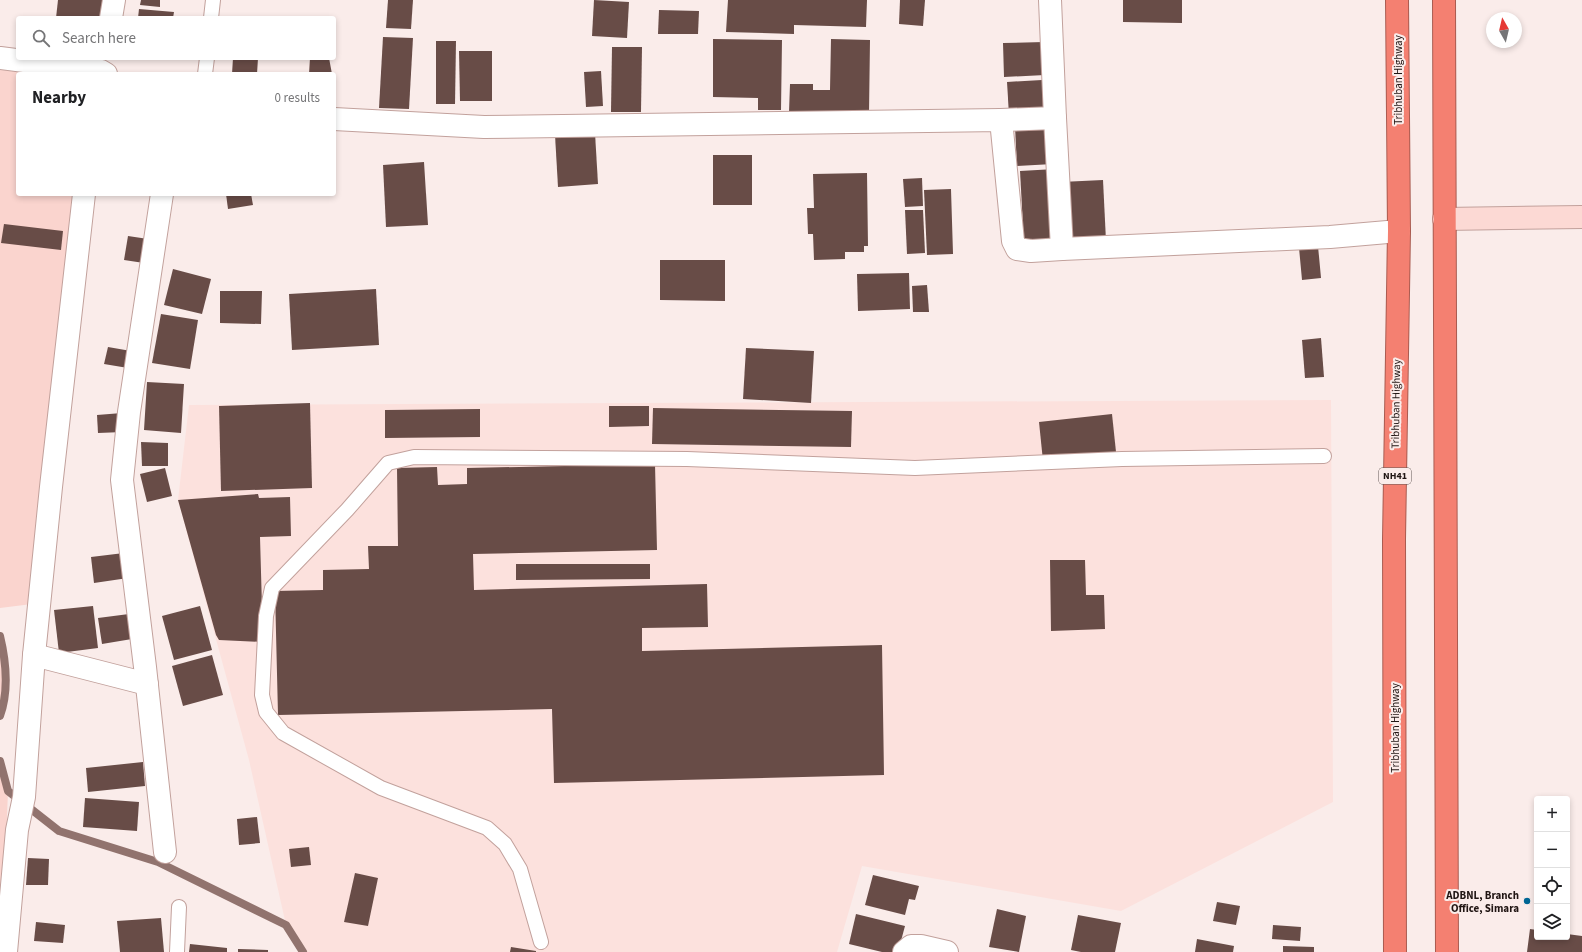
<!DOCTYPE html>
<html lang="en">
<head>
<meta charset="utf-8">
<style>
	body { margin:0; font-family:"Source Sans 3",sans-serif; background:#f2f2f2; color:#202124 }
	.controls { position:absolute; right:12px; bottom:12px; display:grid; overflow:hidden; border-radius:4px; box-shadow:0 2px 6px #0003 }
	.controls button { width:36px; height:36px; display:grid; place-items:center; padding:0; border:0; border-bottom:1px solid #e0e0e0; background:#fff; color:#202124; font:20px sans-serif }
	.compass { position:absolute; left:1486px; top:12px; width:36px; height:36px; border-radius:50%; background:#fff; box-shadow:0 2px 6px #0003; rotate:352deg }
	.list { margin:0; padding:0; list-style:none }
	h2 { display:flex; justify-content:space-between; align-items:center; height:52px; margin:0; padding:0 16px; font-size:17px }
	h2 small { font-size:13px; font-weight:400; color:#757577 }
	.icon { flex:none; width:22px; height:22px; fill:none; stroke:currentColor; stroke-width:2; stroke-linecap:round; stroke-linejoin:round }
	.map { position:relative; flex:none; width:1582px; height:952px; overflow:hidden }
	.search { position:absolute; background:#fff; box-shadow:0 2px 6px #0003; left:16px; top:16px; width:320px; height:44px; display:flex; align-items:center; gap:10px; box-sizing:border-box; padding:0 14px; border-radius:4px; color:#757577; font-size:15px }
	.panel { position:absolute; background:#fff; box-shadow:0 2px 6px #0003; left:16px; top:72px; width:320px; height:124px; border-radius:4px }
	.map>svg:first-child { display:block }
	.built { fill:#fce1dd }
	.green { fill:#fad4ce }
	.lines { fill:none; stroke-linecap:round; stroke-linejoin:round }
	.stream { stroke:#91736e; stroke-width:8 }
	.building { fill:#684c47 }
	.lane-casing { stroke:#c2a19c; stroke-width:16 }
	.street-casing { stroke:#c2a19c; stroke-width:24 }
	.secondary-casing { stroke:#c2a19c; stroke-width:24 }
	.highway-casing { stroke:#aa5b50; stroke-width:24 }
	.lane { stroke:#fff; stroke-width:14 }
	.street { stroke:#fff; stroke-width:22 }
	.secondary { stroke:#fcd9d4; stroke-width:22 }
	.highway { stroke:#f48071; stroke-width:22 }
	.poi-dot { fill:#006694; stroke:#faecea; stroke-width:1.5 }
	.labels { text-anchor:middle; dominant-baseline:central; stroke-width:4; stroke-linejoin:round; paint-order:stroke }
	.shield { fill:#faecea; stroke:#615654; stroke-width:1 }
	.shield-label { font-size:10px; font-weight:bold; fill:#201513 }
	.street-label { font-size:11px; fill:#201513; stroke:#faecea }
	.poi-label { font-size:11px; font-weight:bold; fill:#201513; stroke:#faecea; text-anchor:end }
</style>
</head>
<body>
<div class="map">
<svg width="1582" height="952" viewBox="0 0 1582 952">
	<rect width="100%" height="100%" fill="#faecea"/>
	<path class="built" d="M1331,400L1333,802L1121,911L862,866L837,952H303L286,925L249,760L178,500L189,405Z"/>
	<g class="green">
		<path d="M0,52L102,74H18V194H89L48,602L0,608Z"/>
		<path d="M0,636C6,661 9,691 0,716Z"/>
		<path d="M0,761L8,791L4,891L0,926Z"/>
	</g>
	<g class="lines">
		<g class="stream">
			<path d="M0,636C6,661 9,691 0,716"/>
			<path d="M0,761L8,791L59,831L158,862L286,925L303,952"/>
		</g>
	</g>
	<g class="building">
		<path d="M58,0H103L101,18H56Z"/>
		<path d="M141,0H160V7L140,5Z"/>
		<path d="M388,0H413L411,29L386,28Z"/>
		<path d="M594,0L629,2L627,38L592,36Z"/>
		<path d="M728,0H867L866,27L794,25V34L726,32Z"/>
		<path d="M900,0H925L923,26L899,24Z"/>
		<path d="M1123,0H1182V23L1123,22Z"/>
		<path d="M139,9L174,12L173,18H138Z"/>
		<path d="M659,10L699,11L698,34H658Z"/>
		<path d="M383,37L413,38L409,109L379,108Z"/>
		<path d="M713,39L782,40L781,110H758V98L713,97Z"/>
		<path d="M831,39L870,40L869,113L789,112L790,84H813V90H830Z"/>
		<path d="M436,41H456L455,104H436Z"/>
		<path d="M1044,42L1045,75L1004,77L1003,43Z"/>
		<path d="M612,47H642L641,112H611Z"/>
		<path d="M459,51H492V101H460Z"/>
		<path d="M233,58H258L257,74H232Z"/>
		<path d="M310,58H329L332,74H309Z"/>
		<path d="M601,71L603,106L586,107L584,72Z"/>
		<path d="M1042,80L1044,113L1009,115L1007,82Z"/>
		<path d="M1051,125L1053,164L1017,166L1015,127Z"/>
		<path d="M595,133L598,184L558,187L555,135Z"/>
		<rect x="713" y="155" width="39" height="50"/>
		<path d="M424,162L428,225L386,227L383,165Z"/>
		<path d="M1055,169L1059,243L1024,244L1020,171Z"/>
		<path d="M867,173L868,246H864V252H845V259L814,260L813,234H808L807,208H814L813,174Z"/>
		<path d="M922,178L923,206L905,207L903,179Z"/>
		<path d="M1103,180L1106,241L1064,242L1061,182Z"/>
		<path d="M951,189L953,254L927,255L924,190Z"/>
		<path d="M226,194H251L253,205L228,209Z"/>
		<path d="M905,210H923L925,253L907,254Z"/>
		<path d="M4,224L63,231L61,250L1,243Z"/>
		<path d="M128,236L148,239L144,263L124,260Z"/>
		<path d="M1318,246L1321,278L1302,280L1299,248Z"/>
		<path d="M660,260H725V301L660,300Z"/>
		<path d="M173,269L211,279L202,314L164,305Z"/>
		<path d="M909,273L910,309L858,311L857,274Z"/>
		<path d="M927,285L929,312H913L912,286Z"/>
		<path d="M376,289L379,345L292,350L289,294Z"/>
		<path d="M220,291H262L261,324L220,323Z"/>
		<path d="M161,314L198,320L190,369L152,363Z"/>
		<path d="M1321,338L1324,377L1305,378L1302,340Z"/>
		<path d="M108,347L131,351L128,368L104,364Z"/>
		<path d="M746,348L814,351L811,403L743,399Z"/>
		<path d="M147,382L184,384L181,433L144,430Z"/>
		<path d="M310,403L312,488L221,491L219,406Z"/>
		<path d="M609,406H649V426L609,427Z"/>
		<path d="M653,408L852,411L851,447L652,444Z"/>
		<path d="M480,409V437L385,438V410Z"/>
		<path d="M122,413L123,432L98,433L97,415Z"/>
		<path d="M1112,414L1116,452L1043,461L1039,422Z"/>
		<path d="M141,442L168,443V466H142Z"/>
		<path d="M655,464L657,550L473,554L474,590L707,584L708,627L642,628V651L882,645L884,775L554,783L552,709L278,715L275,591L323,590V570L369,569L368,546H398L397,468L437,467L438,485L467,484V468Z"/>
		<path d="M165,468L172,496L147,502L140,474Z"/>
		<path d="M258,494L259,498L290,497L291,536L260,537L263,642L219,640L216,635L178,500Z"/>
		<path d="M124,553L128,578L94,583L91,557Z"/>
		<path d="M1050,560H1085L1086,595H1104L1105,629L1051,631Z"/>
		<path d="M516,564H650V579L516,580Z"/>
		<path d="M93,606L98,648L59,653L54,610Z"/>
		<path d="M200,606L212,650L174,660L162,616Z"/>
		<path d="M129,614L132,639L102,644L98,618Z"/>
		<path d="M212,655L223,695L183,706L172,666Z"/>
		<path d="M143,762L145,786L88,792L86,768Z"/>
		<path d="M85,798L139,802L137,831L83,827Z"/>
		<path d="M257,817L260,843L239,845L237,819Z"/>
		<path d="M309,847L311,865L291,867L289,849Z"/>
		<path d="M28,858L49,859L48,885H26Z"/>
		<path d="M355,873L378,878L368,926L344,922Z"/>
		<path d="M873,875L919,886L915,900L909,899L905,915L865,905Z"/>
		<path d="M1217,902L1240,906L1236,925L1213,921Z"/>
		<path d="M997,909L1026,916L1019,952L989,947Z"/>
		<path d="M856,914L905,926L898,952H882L849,944Z"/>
		<path d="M1078,915L1121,923L1115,952H1081L1071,950Z"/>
		<path d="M161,918L164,952H120L117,921Z"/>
		<path d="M36,922L65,925L63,943L34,941Z"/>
		<path d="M1273,925L1301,927L1300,941L1272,939Z"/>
		<path d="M1530,929L1537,930V937H1567V934L1582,936V952H1527Z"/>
		<path d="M1197,939L1234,946L1233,952H1195Z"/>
		<path d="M190,944L227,948V952H189Z"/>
		<path d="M1283,946L1314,947V952H1283Z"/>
		<path d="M511,947L536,951V952H510Z"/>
		<path d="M238,949L268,950V952H238Z"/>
	</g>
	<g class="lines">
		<g class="lane-casing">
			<g id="lane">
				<path d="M211,18L213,0"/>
				<path d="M205,74L207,58"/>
				<path d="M541,942L520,869L505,844L487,828L381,788L283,733L266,712L262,695L266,616L272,588L347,510L388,463L414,457L687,459L915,468L1122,459L1324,456"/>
				<path d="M177,952L179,907"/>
			</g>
		</g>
		<g class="street-casing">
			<g id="street">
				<path d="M111,18L114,0"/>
				<path d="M0,58L101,71L106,74"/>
				<path d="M1055,118L1062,249"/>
				<path d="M334,119L484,127L1001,120L1013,241L1017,249L1031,251L1062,249L1330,237L1399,231"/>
				<path d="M1001,120L1055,118L1050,0"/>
				<path d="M162,194L129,412L122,480L145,667L165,852"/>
				<path d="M34,655L147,684"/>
				<path d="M6,952L17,830L24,797L34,655L51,487L84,194"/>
				<path d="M904,952L911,946H921L947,952"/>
			</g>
		</g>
		<g class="secondary-casing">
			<path id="secondary" d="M1444,219L1582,217"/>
		</g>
		<g class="highway-casing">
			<g id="highway">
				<path d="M1444,0L1447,952"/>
				<path d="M1395,952L1394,539L1399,231L1397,0"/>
			</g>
		</g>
		<use href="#lane" class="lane"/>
		<use href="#street" class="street"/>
		<use href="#secondary" class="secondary"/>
		<use href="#highway" class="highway"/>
	</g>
	<circle class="poi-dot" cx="1527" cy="901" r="4"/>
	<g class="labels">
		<rect class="shield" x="1379" y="468" width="32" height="16" rx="3"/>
		<g class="shield-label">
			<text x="1395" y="476">NH41</text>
		</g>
		<g class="street-label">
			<text transform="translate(1398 80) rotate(-90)">Tribhuban Highway</text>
			<text transform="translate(1396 404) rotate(-89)">Tribhuban Highway</text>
			<text transform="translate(1395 728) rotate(-90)">Tribhuban Highway</text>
		</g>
		<g class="poi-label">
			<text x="1519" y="895">ADBNL, Branch<tspan x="1519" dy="13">Office, Simara</tspan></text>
		</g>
	</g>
</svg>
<div class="controls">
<button>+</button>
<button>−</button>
<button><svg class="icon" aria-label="locate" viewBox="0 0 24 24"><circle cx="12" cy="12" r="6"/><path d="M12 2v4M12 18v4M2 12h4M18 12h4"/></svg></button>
<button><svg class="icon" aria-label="layers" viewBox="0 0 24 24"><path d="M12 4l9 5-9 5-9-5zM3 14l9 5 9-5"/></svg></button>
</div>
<svg class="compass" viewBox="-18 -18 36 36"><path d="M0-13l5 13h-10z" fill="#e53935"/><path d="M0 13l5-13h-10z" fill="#757577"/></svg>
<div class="search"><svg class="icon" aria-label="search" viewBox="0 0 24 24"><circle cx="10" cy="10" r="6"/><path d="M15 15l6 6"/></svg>Search here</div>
<section class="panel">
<h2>Nearby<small>0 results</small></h2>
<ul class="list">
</ul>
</section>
</div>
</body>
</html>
